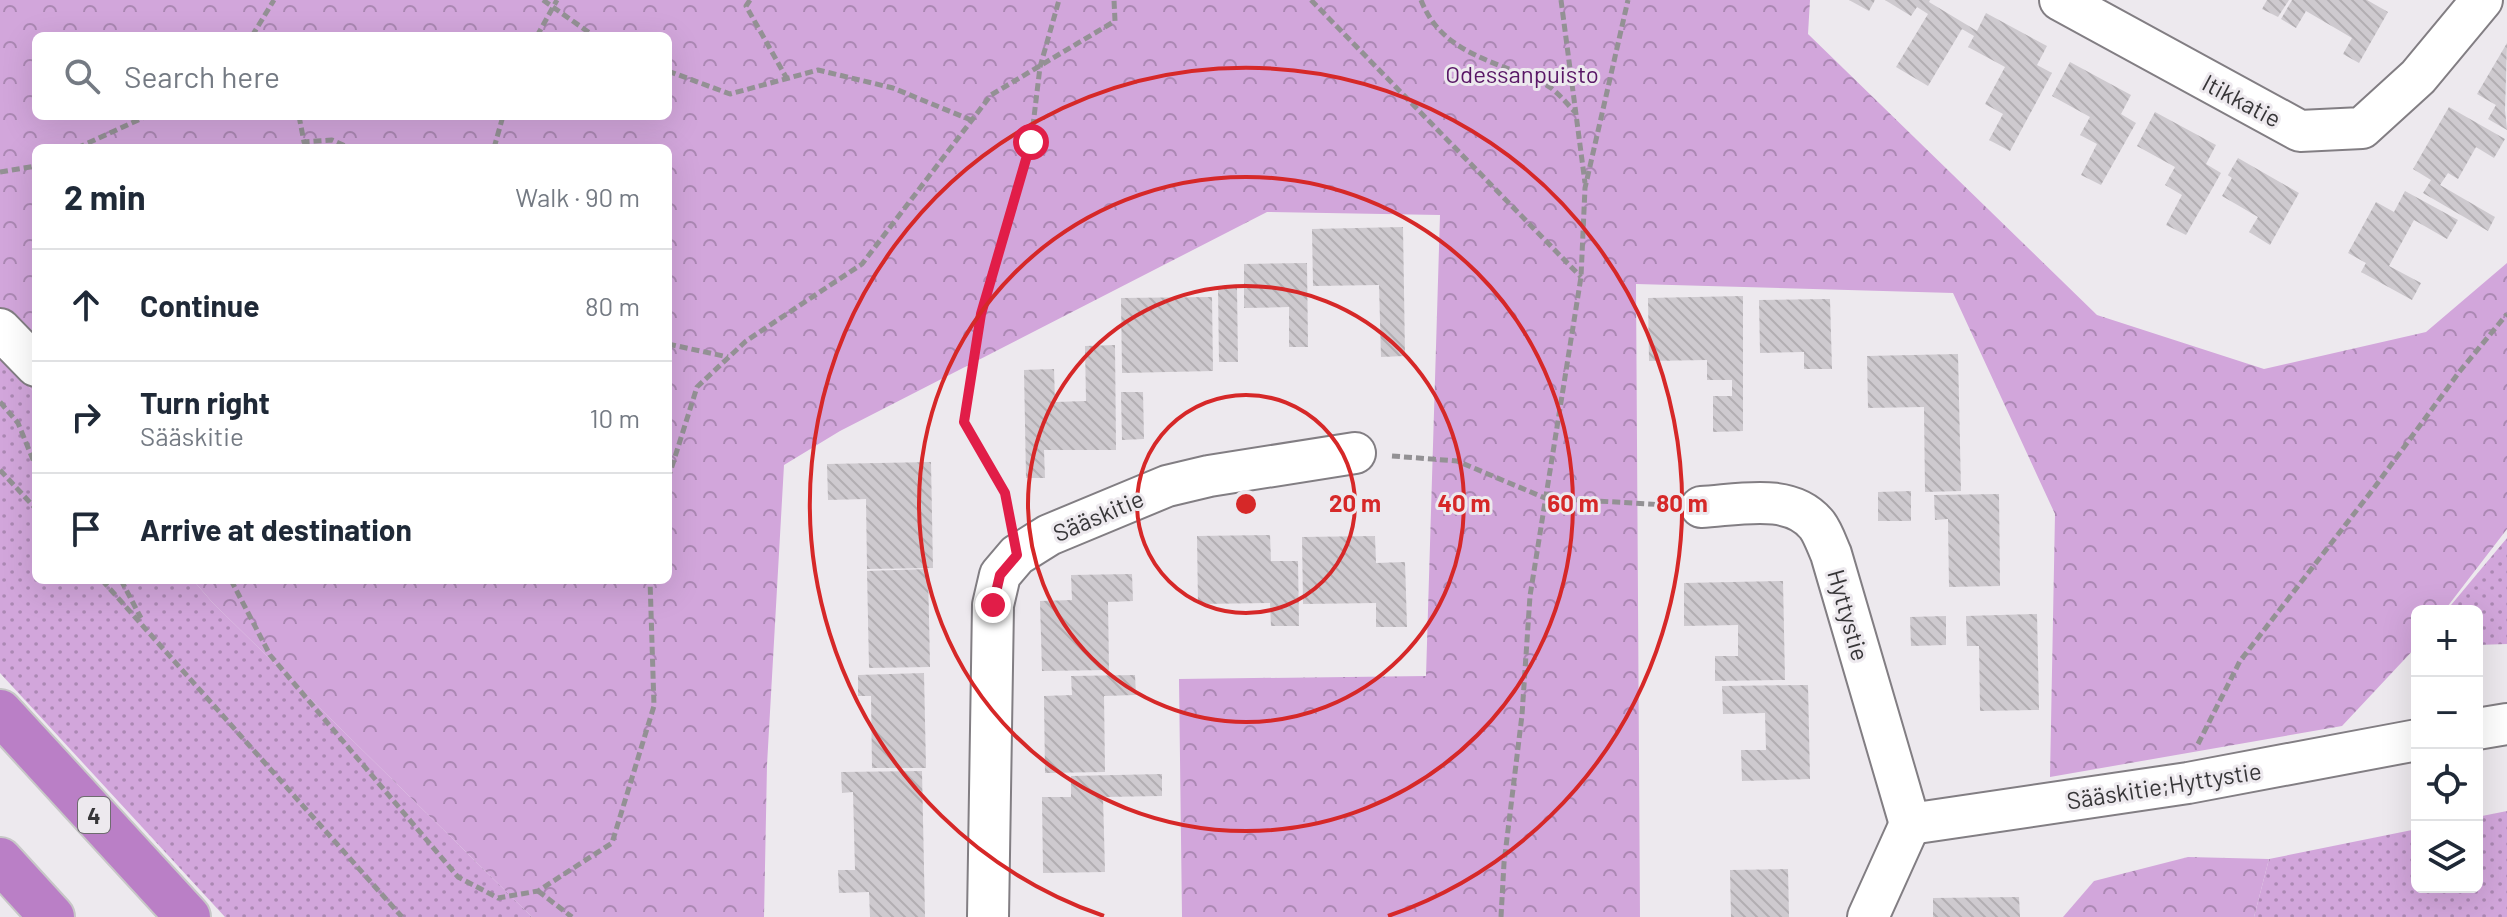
<!DOCTYPE html>
<html lang="en">
<head>
<meta charset="utf-8">
<style>
	body { margin:0; font-family:Barlow,sans-serif; background:#f2f2f3; color:#1f2937 }
	.controls { position:absolute; right:24px; bottom:24px; display:grid; overflow:hidden; border-radius:12px; box-shadow:0 8px 32px #0002 }
	.controls button { width:72px; height:72px; display:grid; place-items:center; padding:0; border:0; border-bottom:2px solid #e0e1e3; background:#fff; color:#1f2937; font:40px sans-serif }
	.stop { position:absolute; width:24px; height:24px; margin:-18px; border:6px solid #e11d48; border-radius:50%; background:#fff }
	.stop.end { background:#e11d48; border-color:#fff; box-shadow:0 2px 8px #0008 }
	.list { margin:0; padding:0; list-style:none }
	h2 { display:flex; justify-content:space-between; align-items:center; height:104px; margin:0; padding:0 32px; font-size:34px }
	h2 small { font-size:26px; font-weight:400; color:#747a83 }
	.list li { display:grid; grid-template-columns:52px 1fr auto; gap:24px; align-items:center; box-sizing:border-box; height:112px; padding:0 32px; border-top:2px solid #e0e1e3 }
	.list b { display:block; font-size:30px; white-space:nowrap }
	.list p { margin:0; font-size:26px; white-space:nowrap; color:#747a83 }
	.list em { font-size:26px; font-style:normal; color:#747a83 }
	.icon { flex:none; width:44px; height:44px; fill:none; stroke:currentColor; stroke-width:2; stroke-linecap:round; stroke-linejoin:round }
	.map { position:relative; flex:none; width:2507px; height:917px; overflow:hidden }
	.search { position:absolute; background:#fff; box-shadow:0 8px 32px #0002; left:32px; top:32px; width:640px; height:88px; display:flex; align-items:center; gap:20px; box-sizing:border-box; padding:0 28px; border-radius:12px; color:#747a83; font-size:30px }
	.panel { position:absolute; background:#fff; box-shadow:0 8px 32px #0002; left:32px; top:144px; width:640px; height:440px; border-radius:12px }
	.map>svg:first-child { display:block }
	.grass { fill:url(#grass-dots) }
	.forest { fill:url(#forest-crowns); fill-rule:evenodd }
	.building { fill:url(#building-back-hatch) }
	.lines { fill:none; stroke-linecap:round; stroke-linejoin:round }
	.minor-casing { stroke:#827e83; stroke-width:44 }
	.highway-casing { stroke:#c7c7c7; stroke-width:48 }
	.path { stroke:#939194; stroke-width:5; stroke-dasharray:8 4; stroke-linecap:butt }
	.minor { stroke:#fff; stroke-width:40 }
	.highway { stroke:#ba7fc6; stroke-width:44 }
	.route { stroke:#e11d48; stroke-width:10 }
	.ring { fill:none; stroke:#d62828; stroke-width:4 }
	.labels { text-anchor:middle; dominant-baseline:central; stroke-width:6; stroke-linejoin:round; paint-order:stroke }
	.shield { fill:#ede9ee; stroke:#6e6c6f; stroke-width:2 }
	.shield-label { font-size:22px; font-weight:bold; fill:#373638 }
	.park-label { font-size:24px; fill:#591766; stroke:#ede9ee }
	.street-label { font-size:24px; fill:#373638; stroke:#ede9ee }
	.centre { fill:#d62828; stroke:#ede9ee; stroke-width:4 }
	.ring-label { font-size:24px; text-anchor:middle; font-weight:bold; fill:#d62828; stroke:#ede9ee; stroke-width:6; stroke-linejoin:round; paint-order:stroke }
</style>
</head>
<body>
<div class="map">
<svg width="2507" height="917" viewBox="0 0 2507 917">
	<defs>
		<pattern id="grass-dots" width="8" height="8" patternUnits="userSpaceOnUse" patternTransform="scale(2)"><rect width="8" height="8" fill="#d2a6db"/><path d="M2 2h.1M6 6h.1" fill="none" stroke="#ab88b3" stroke-width="1.8" stroke-linecap="round"/></pattern>
		<pattern id="forest-crowns" width="20" height="18" patternUnits="userSpaceOnUse" patternTransform="scale(2)"><rect width="20" height="18" fill="#d2a6db"/><path d="M2 6a3 3 0 1 1 6 0M12 15a3 3 0 1 1 6 0" fill="none" stroke="#ab88b3"/></pattern>
		<pattern id="building-back-hatch" width="6" height="6" patternUnits="userSpaceOnUse" patternTransform="scale(2)"><rect width="6" height="6" fill="#cecacf"/><path d="M-1 5l2 2M0 0l6 6M5-1l2 2" fill="none" stroke="#b2aeb2"/></pattern>
	</defs>
	<rect width="100%" height="100%" fill="#ede9ee"/>
	<g class="grass">
		<path d="M0,353L36,395V580H193L212,602L532,917H225L0,673Z"/>
		<path d="M2507,538V644L2477,645V611H2446Z"/>
		<path d="M2507,811V917H2254L2269,859L2417,829V887H2477V817Z"/>
	</g>
	<g class="forest">
		<path d="M0,0H1810L1808,34L2097,315L2264,369L2426,332L2507,263V529L2444,611H2417V646L2342,726L2050,777L2055,514L1953,293L1636,284L1640,917H1182L1179,679L1426,676L1440,215L1267,212L840,431L784,465L767,765L764,917H532L212,602L193,580H668V148H36V395L0,353ZM36,36H668V116H36Z"/>
		<path d="M2188,857L2269,859L2254,917H2063L2094,881Z"/>
	</g>
	<g class="building">
		<path d="M1849,0H1875L1869,11Z"/>
		<path d="M1885,0H1930L1929,2L1977,31L1986,13L2047,46L2037,65L2052,73L2010,151L1989,140L2003,114L1985,104L2005,67L1968,47L1974,36L1962,29L1928,86L1896,67L1928,14L1917,7L1911,16Z"/>
		<path d="M2267,0H2289L2278,17L2262,9Z"/>
		<path d="M2292,0H2367L2388,12L2359,63L2343,54L2352,38L2306,11L2296,28L2281,19Z"/>
		<path d="M2507,43L2505,110L2507,130L2488,119L2496,105L2477,94Z"/>
		<path d="M2070,62L2131,95L2121,114L2136,123L2101,185L2081,175L2097,144L2080,135L2090,117L2052,96Z"/>
		<path d="M2449,107L2505,139L2494,158L2476,147L2458,179L2448,173L2440,185L2495,217L2488,231L2423,193L2431,180L2413,169Z"/>
		<path d="M2155,112L2216,145L2206,164L2221,173L2186,235L2166,225L2182,195L2165,185L2175,167L2137,146Z"/>
		<path d="M2238,158L2299,193L2270,245L2249,232L2258,217L2222,196L2232,178L2228,175Z"/>
		<path d="M2405,191L2458,220L2447,239L2414,220L2389,266L2421,283L2412,300L2361,272L2366,263L2348,253L2376,202L2394,212Z"/>
		<path d="M1403,227L1405,356L1381,357L1379,285L1313,286L1312,229Z"/>
		<path d="M1307,263L1308,347H1289V307L1244,308V264Z"/>
		<path d="M1218,288H1237L1238,362H1219Z"/>
		<path d="M1743,296V431L1713,432V396H1732V380H1707V360L1649,361L1648,298Z"/>
		<path d="M1212,297L1213,371L1122,373L1121,298Z"/>
		<path d="M1830,299L1832,369H1804V352L1760,353L1759,300Z"/>
		<path d="M1115,345L1116,450H1044L1045,478H1026L1024,370L1054,369L1055,402L1086,401L1085,346Z"/>
		<path d="M1958,354L1961,491L1925,492L1924,407L1868,408L1867,356Z"/>
		<path d="M1121,392H1143L1144,439L1122,440Z"/>
		<path d="M931,462L933,568L867,569L866,499L828,500L827,464Z"/>
		<path d="M1911,491V521H1878V492Z"/>
		<path d="M1999,494L2000,586L1949,587L1948,519L1935,520L1934,495Z"/>
		<path d="M1270,535L1271,561H1298L1299,626H1271L1270,603L1198,604L1197,536Z"/>
		<path d="M1375,536L1376,563L1405,562L1407,627H1376V603L1303,604L1302,537Z"/>
		<path d="M928,569L930,667L869,668L867,571Z"/>
		<path d="M1132,574L1133,601L1108,602L1109,670L1042,671L1040,601L1072,600L1071,575Z"/>
		<path d="M1783,581L1785,680L1715,681V656H1738V625L1684,626V583Z"/>
		<path d="M2037,614L2039,710L1980,711L1979,646H1967L1966,616Z"/>
		<path d="M1946,616V645L1911,646L1910,617Z"/>
		<path d="M924,673L926,768H872L871,696H858V675Z"/>
		<path d="M1135,675L1136,695L1104,696L1105,772L1045,773L1044,696L1072,695L1071,676Z"/>
		<path d="M1808,685L1810,779L1742,781L1741,750H1766L1765,713L1723,714L1722,686Z"/>
		<path d="M922,771L925,917H870L869,892L839,893L838,870H855L853,792L842,793L841,772Z"/>
		<path d="M1162,774V796L1103,797L1105,872L1043,873L1042,797H1071V776Z"/>
		<path d="M1788,869L1789,917H1731L1730,870Z"/>
		<path d="M2019,897L2020,917H1933V898Z"/>
	</g>
	<g class="lines">
		<g class="minor-casing">
			<g id="minor">
				<path d="M2060,0L2300,131L2362,128L2418,77L2482,0"/>
				<path d="M0,329L36,366"/>
				<path d="M1701,507C1739,505 1791,492 1817,525C1823,533 1827,545 1831,554L1910,824"/>
				<path d="M2477,729L2507,724"/>
				<path d="M1910,824L2188,783L2417,740"/>
				<path d="M988,917L993,605L1000,575L1017,555L1049,535L1167,486L1209,476L1355,453"/>
				<path d="M1868,917L1910,824"/>
			</g>
		</g>
		<g class="highway-casing">
			<g id="highway">
				<path d="M0,712L188,917"/>
				<path d="M0,860L52,917"/>
			</g>
		</g>
		<g class="path">
			<path d="M543,0L594,36"/>
			<path d="M750,0L746,6L786,77"/>
			<path d="M1311,0L1581,277"/>
			<path d="M1421,0C1443,57 1501,61 1548,86C1558,92 1567,104 1575,112"/>
			<path d="M1561,0L1585,183"/>
			<path d="M252,36L274,0"/>
			<path d="M537,36L557,0"/>
			<path d="M668,71L730,94L818,70L893,88L971,120"/>
			<path d="M299,116L304,142L332,140L350,148"/>
			<path d="M77,148L147,116"/>
			<path d="M494,148L503,116"/>
			<path d="M0,172L36,166"/>
			<path d="M668,344L728,357"/>
			<path d="M0,402L18,423L36,467"/>
			<path d="M1392,456L1457,461L1545,498L1667,505"/>
			<path d="M0,470L36,509"/>
			<path d="M668,479L697,387L746,341L862,264L991,95L1115,21L1114,0"/>
			<path d="M1009,515L1005,493L964,422L981,314L1031,142L1040,67L1059,0"/>
			<path d="M102,580L402,917"/>
			<path d="M121,580L141,618"/>
			<path d="M231,580L270,655L458,877L498,898L538,891L612,843L654,706L650,580"/>
			<path d="M2198,744L2240,661L2374,488L2460,371L2507,314"/>
			<path d="M538,891L572,917"/>
			<path d="M1501,917L1504,863L1522,715L1530,596L1581,277L1585,188L1628,0"/>
		</g>
		<use href="#minor" class="minor"/>
		<use href="#highway" class="highway"/>
	</g>
	<g class="lines">
		<path class="route" d="M993,605L1000,575L1017,555L1005,493L964,422L981,314L1031,142"/>
	</g>
	<g class="ring">
		<circle cx="1246" cy="504" r="109"/>
		<circle cx="1246" cy="504" r="218"/>
		<circle cx="1246" cy="504" r="327"/>
		<path d="M1104 916A436 436 0 1 1 1388 916"/>
	</g>
	<g class="labels">
		<rect class="shield" x="78" y="797" width="32" height="36" rx="6"/>
		<g class="shield-label">
			<text x="94" y="815">4</text>
		</g>
		<g class="park-label">
			<text x="1522" y="73">Odessanpuisto</text>
		</g>
		<g class="street-label">
			<text transform="translate(2242 100) rotate(28)">Itikkatie</text>
			<text transform="translate(1098 515) rotate(-23)">Sääskitie</text>
			<text transform="translate(1849 615) rotate(74)">Hyttystie</text>
			<text transform="translate(2164 785) rotate(-9)">Sääskitie;Hyttystie</text>
		</g>
	</g>
	<circle cx="1246" cy="504" r="12" class="centre"/>
	<g class="ring-label">
		<text x="1355" y="512">20 m</text>
		<text x="1464" y="512">40 m</text>
		<text x="1573" y="512">60 m</text>
		<text x="1682" y="512">80 m</text>
	</g>
</svg>
<div class="controls">
<button>+</button>
<button>−</button>
<button><svg class="icon" aria-label="locate" viewBox="0 0 24 24"><circle cx="12" cy="12" r="6"/><path d="M12 2v4M12 18v4M2 12h4M18 12h4"/></svg></button>
<button><svg class="icon" aria-label="layers" viewBox="0 0 24 24"><path d="M12 4l9 5-9 5-9-5zM3 14l9 5 9-5"/></svg></button>
</div>
<div class="stop" style="left:1031px;top:142px"></div>
<div class="stop end" style="left:993px;top:605px"></div>
<div class="search"><svg class="icon" aria-label="search" viewBox="0 0 24 24"><circle cx="10" cy="10" r="6"/><path d="M15 15l6 6"/></svg>Search here</div>
<section class="panel">
<h2>2 min<small>Walk · 90 m</small></h2>
<ul class="list">
<li><svg class="icon" aria-label="ahead" viewBox="0 0 24 24"><path d="M12 20V5M6 11l6-6 6 6"/></svg><div><b>Continue</b></div><em>80 m</em></li>
<li><svg class="icon" aria-label="right" viewBox="0 0 24 24"><path d="M7 20v-9h11M14 6l5 5-5 5"/></svg><div><b>Turn right</b><p>Sääskitie</p></div><em>10 m</em></li>
<li><svg class="icon" aria-label="arrive" viewBox="0 0 24 24"><path d="M6 21V4h12l-3 4 3 4H6"/></svg><div><b>Arrive at destination</b></div></li>
</ul>
</section>
</div>
</body>
</html>
